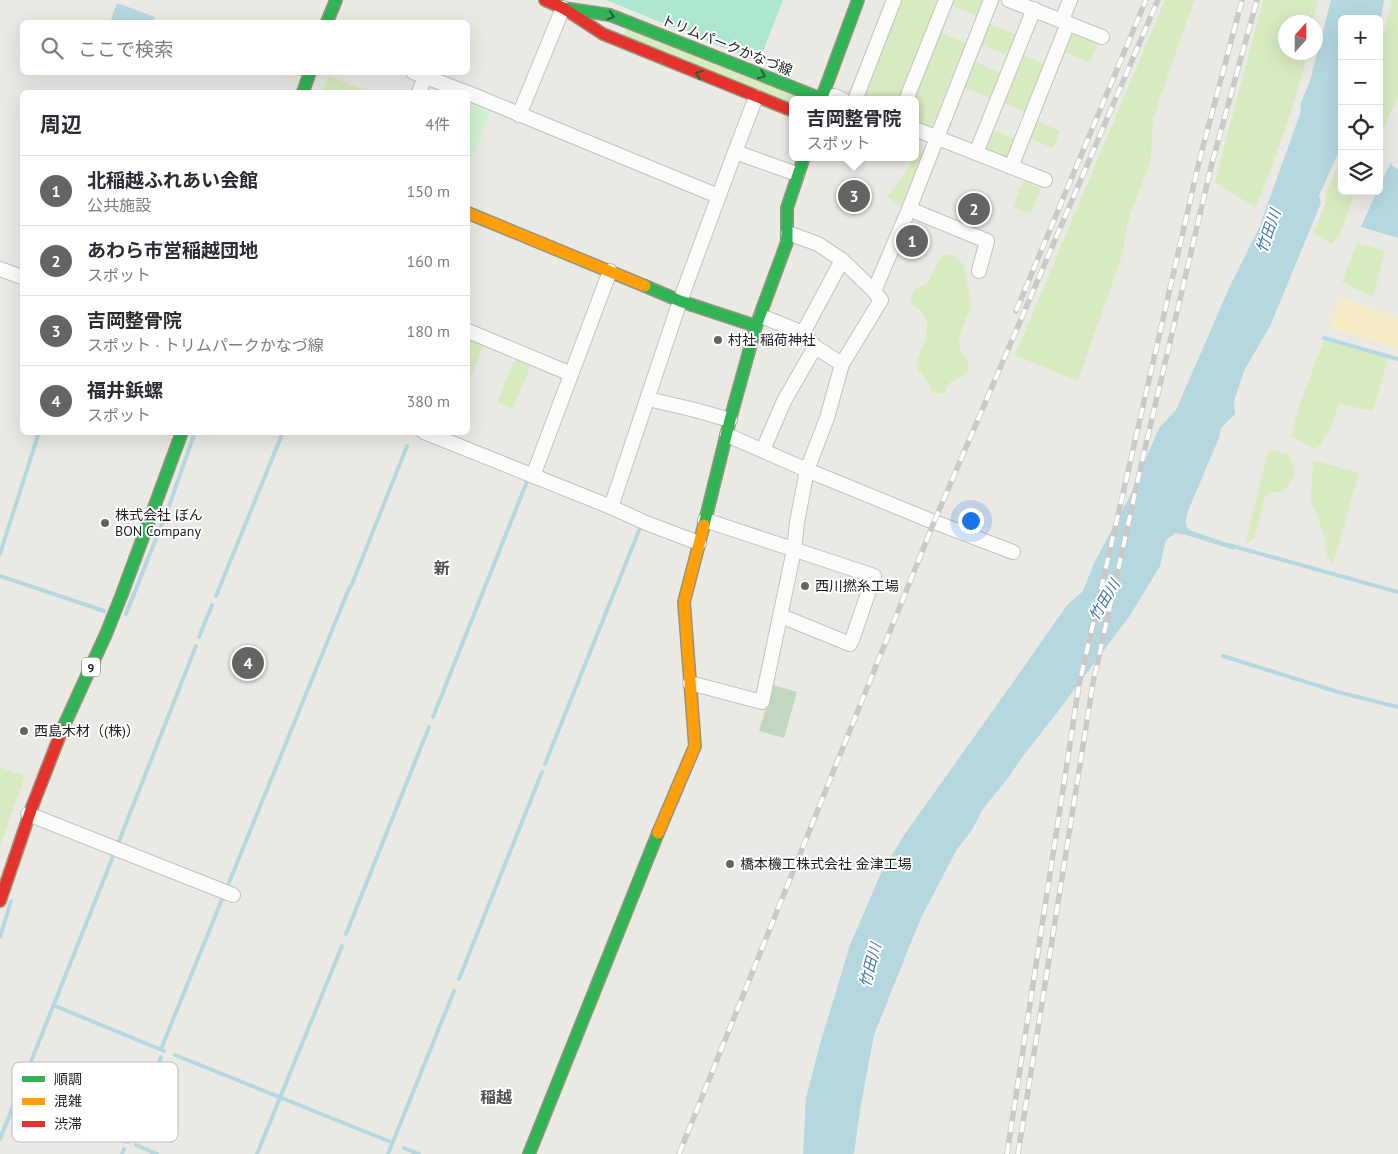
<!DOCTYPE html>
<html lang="ja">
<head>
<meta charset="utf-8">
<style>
	body { margin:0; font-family:"PT Sans","Noto Sans JP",sans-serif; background:#f7f7f7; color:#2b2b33 }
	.controls { position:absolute; right:15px; top:15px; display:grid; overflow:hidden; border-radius:8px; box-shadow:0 5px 20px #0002 }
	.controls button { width:45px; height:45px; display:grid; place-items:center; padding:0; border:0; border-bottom:1px solid #e1e1e2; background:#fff; color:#2b2b33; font:25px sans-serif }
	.compass { position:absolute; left:1278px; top:15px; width:45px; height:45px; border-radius:50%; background:#fff; box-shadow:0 5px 20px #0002; rotate:21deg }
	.you { position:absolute; left:970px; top:520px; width:18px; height:18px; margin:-12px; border:4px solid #fff; border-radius:50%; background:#1a73e8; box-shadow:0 0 0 8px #1a73e833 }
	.badge { display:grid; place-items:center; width:32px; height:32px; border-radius:50%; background:#646462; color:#fff; font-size:16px; font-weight:700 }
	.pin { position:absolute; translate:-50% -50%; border:2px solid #fff; box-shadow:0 1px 5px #0006 }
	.popup { position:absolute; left:789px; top:96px; width:130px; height:65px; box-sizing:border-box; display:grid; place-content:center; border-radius:8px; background:#fff; filter:drop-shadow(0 1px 4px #0005); font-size:16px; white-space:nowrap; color:#7c7c81 }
	.popup b { font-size:19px; color:#2b2b33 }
	.popup::after { content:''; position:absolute; left:50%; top:100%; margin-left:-10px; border:10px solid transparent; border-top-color:#fff }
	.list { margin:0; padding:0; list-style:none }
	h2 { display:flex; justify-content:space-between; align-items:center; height:65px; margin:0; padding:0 20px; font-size:21px }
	h2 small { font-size:16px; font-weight:400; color:#7c7c81 }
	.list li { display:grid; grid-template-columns:32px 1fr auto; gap:15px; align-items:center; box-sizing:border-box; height:70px; padding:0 20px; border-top:1px solid #e1e1e2 }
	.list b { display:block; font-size:19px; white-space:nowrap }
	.list p { margin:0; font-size:16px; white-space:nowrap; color:#7c7c81 }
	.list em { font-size:16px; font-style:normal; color:#7c7c81 }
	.icon { flex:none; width:28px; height:28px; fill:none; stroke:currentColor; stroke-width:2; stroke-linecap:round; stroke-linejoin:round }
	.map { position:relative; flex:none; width:1398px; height:1154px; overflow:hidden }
	.search { position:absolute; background:#fff; box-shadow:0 5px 20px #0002; left:20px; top:20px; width:450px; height:55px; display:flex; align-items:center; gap:12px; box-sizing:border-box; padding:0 18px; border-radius:8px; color:#7c7c81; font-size:19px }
	.panel { position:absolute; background:#fff; box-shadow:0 5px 20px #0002; left:20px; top:90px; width:450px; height:345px; border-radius:8px }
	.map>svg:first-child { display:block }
	.grass { fill:#d8ebc0 }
	.sand { fill:#f6ecc6 }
	.cemetery { fill:#c2d7c2 }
	.park { fill:#d0f3cf }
	.pitch { fill:#ace6cc }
	.water { fill:#b5d8e0 }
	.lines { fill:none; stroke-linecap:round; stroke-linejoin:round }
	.stream { stroke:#b5d8e0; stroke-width:4 }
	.street-casing { stroke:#c3c2c0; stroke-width:16 }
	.fast-casing { stroke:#94957c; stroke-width:14 }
	.slow-casing { stroke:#94957c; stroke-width:14 }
	.jam-casing { stroke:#94957c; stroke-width:14 }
	.street { stroke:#fcfcfb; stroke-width:14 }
	.fast { stroke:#30b455; stroke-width:11 }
	.slow { stroke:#ff9f0a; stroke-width:11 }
	.jam { stroke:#e5322d; stroke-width:11 }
	.rail-casing { stroke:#c9c9c8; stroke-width:5.5 }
	.rail { stroke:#fff; stroke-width:4; stroke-dasharray:11; stroke-linecap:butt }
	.oneway { stroke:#256036 }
	.poi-dot { fill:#646462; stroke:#fff; stroke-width:2 }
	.labels { text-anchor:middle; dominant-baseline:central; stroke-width:4; stroke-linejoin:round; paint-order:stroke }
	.shield { fill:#fff; stroke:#606060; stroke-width:1 }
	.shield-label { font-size:12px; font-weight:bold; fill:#1c1c1c }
	.street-label { font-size:14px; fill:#1c1c1c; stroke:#fff }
	.poi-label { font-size:14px; fill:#1c1c1c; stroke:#fff; text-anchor:start }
	.water-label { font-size:15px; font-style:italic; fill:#4076a9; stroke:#fff }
	.quarter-label { font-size:16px; font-weight:bold; fill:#4f4f4f; stroke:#fff }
	.key { fill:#fff; stroke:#bbb; stroke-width:1 }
	.key-label { font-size:14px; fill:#1c1c1c }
</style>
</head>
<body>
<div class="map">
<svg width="1398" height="1154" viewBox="0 0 1398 1154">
	<rect width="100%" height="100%" fill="#ebe9e4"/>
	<g class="grass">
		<path d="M899,0H940L900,100H862Z"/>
		<path d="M952,0H983L977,16L950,5Z"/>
		<path d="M1165,0H1195L1181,37L1153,119L1151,160L1128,221L1122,255L1078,381L1015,355Z"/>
		<path d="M1263,0H1318L1313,22H1286V52L1307,53C1296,106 1275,157 1256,208L1215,182Z"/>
		<path d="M1392,0H1398V97L1379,136V55Z"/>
		<path d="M985,22L1017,35L1009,56L977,43Z"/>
		<path d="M627,26L808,100H793V107L622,39Z"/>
		<path d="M1070,27L1099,39L1090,63L1061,51Z"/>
		<path d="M937,31L966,43L931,129L915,122V100H910Z"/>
		<path d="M1020,54L1047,65L1028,113L1001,102Z"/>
		<path d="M970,60L1002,73L992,99L960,86Z"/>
		<path d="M328,76L370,92H322Z"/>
		<path d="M1036,121L1060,131L1053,148L1029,138Z"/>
		<path d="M990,129L1015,139L1007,159L982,149Z"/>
		<path d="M918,151L923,154L901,206L887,197L908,169Z"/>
		<path d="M1342,155V191H1355L1340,234L1332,244L1313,234L1325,205L1326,194Z"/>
		<path d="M1023,181L1041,188L1031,214L1013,207Z"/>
		<path d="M1357,243L1385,251L1373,297L1342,282Z"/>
		<path d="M948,254L955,257L964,265L968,287L971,307L963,326L959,341L960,350L968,360V372C963,377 955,378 950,383C947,386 946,390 944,394L933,393L930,386L918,369L917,362L926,338L927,324L923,312L911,303C913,291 913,287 926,285L943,255Z"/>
		<path d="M468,336L484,344L468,386Z"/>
		<path d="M1324,340L1388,358L1373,411L1339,404L1329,432L1325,435L1322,444L1315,449L1291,437L1300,403Z"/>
		<path d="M516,356L532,362L513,409L497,403Z"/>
		<path d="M1269,449L1288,454C1297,474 1298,475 1282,492H1270L1265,497L1254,539L1245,544Z"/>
		<path d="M1313,460L1359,473L1333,564L1327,557L1325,537L1311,500Z"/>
		<path d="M0,767L25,776L0,846Z"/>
	</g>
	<path class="sand" d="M1340,297L1398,318V348L1329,328Z"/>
	<path class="cemetery" d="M773,685L797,692L784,738L759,731Z"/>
	<path class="park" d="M468,103L490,112L468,168Z"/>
	<path class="pitch" d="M606,0H783L759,62Z"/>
	<g class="water">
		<path d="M1331,0H1384L1379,27V19H1342V144L1319,196L1321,203L1271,324L1244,371L1234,401L1235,414L1221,428L1219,438L1188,511C1186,518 1184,524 1189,530L1233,545L1234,550L1186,535L1175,533L1166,540L1160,566L1131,614L1056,714L1023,756L1008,778L983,809L972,830L957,849L920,920L874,1035L861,1104L854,1154H803L806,1098L820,1044L850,945L881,873L904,835L1021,671L1053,625L1068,604L1083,591L1094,563L1129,498L1159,428L1176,410L1229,288L1259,228L1300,114L1301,103L1310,81Z"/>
		<path d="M117,3L155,17L153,22H110Z"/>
		<path d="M1391,162L1392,166L1398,169V238L1361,227L1377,191H1379V187Z"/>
	</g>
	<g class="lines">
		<g class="stream">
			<path d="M1324,338L1398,359"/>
			<path d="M1229,545L1398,592"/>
			<path d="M0,554L39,432"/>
			<path d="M0,576L104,611"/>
			<path d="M216,596L283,432"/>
			<path d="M126,614L169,506L195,432"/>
			<path d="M199,637L212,605"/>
			<path d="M1223,656L1338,692L1398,707"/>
			<path d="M433,717L528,479L530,480"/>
			<path d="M545,764L640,528L638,525"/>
			<path d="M119,841L196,646"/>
			<path d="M228,885L348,591L352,584L407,446"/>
			<path d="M346,934L429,727"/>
			<path d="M0,937L11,901"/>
			<path d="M459,979L542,772"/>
			<path d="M53,1005L164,1051"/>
			<path d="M161,1049L223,897"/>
			<path d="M175,1055L391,1142"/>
			<path d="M17,1096L127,1142L161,1057"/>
			<path d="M0,1139L114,854"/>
			<path d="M136,1145L157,1154"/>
			<path d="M404,1148L419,1154"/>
			<path d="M122,1154L124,1149"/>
			<path d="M257,1154L342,946"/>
			<path d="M388,1154L454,991"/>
		</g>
		<g class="street-casing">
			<g id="street">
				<path d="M1009,0L1102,37"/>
				<path d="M1062,20L1070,0"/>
				<path d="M413,72L465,92"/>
				<path d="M419,92L425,77"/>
				<path d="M468,93L718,196"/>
				<path d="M822,99L834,96L843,100"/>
				<path d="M855,100L894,0"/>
				<path d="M906,100L946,0"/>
				<path d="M519,115L563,8"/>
				<path d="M915,129L1045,180"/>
				<path d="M735,152L797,174"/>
				<path d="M976,153L1034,9"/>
				<path d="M1011,167L1068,23"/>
				<path d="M909,209L987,241L979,271"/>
				<path d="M788,233L818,244L842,260L874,291L909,209L991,0"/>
				<path d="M0,269L22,277"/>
				<path d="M761,316L803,333L815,347L842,364L827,418L807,470L929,520L1013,552"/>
				<path d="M468,331L571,374"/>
				<path d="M803,333L842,260"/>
				<path d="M842,364L881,300L874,291"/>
				<path d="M648,399L695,410L730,420"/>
				<path d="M424,432L611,507L646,523L699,543"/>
				<path d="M763,450L784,401L815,347"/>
				<path d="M533,476L610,271"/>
				<path d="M611,507L680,301L735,152L756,97"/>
				<path d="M705,520L874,576L852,640"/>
				<path d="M781,616L850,644"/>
				<path d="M690,683L762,702L794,550L797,522L807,470L727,435"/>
				<path d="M28,814L233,895"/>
			</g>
		</g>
		<g class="fast-casing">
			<g id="fast">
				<path d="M563,8L610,15L822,99"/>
				<path d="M327,22L336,0"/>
				<path d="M303,92L310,72"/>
				<path d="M821,100L858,0"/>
				<path d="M645,286L680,301L756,326"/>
				<path d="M704,525L730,420L756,326L787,242V208L804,157"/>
				<path d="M62,730L106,634L122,594L182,432"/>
				<path d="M529,1154L658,833"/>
			</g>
		</g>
		<g class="slow-casing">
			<g id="slow">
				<path d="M468,213L645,286"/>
				<path d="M658,833L695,746L684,602L704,525"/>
			</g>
		</g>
		<g class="jam-casing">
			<g id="jam">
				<path d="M545,0L563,8L603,34L793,111"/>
				<path d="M0,901L32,807L62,730"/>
			</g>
		</g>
		<use href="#street" class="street"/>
		<use href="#fast" class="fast"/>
		<use href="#slow" class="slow"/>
		<use href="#jam" class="jam"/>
		<g class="rail-casing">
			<g id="rail">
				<path d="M1016,311L1146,0"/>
				<path d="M679,1154L934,522L1158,0"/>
				<path d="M1007,1154L1079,685L1199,162L1242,0"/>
				<path d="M1018,1154L1093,683L1143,457L1212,163L1257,0"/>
			</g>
		</g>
		<use href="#rail" class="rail"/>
	</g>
	<defs><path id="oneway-chevron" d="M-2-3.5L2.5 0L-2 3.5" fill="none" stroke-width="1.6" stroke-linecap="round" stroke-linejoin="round" transform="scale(1.25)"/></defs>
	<g class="oneway">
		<use href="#oneway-chevron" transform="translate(611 16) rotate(16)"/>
		<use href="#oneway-chevron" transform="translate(699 74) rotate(-158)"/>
		<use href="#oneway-chevron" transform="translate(762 75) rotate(22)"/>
	</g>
	<g class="poi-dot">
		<circle cx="718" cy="340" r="5"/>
		<circle cx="105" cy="523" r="5"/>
		<circle cx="805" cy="586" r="5"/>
		<circle cx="24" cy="731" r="5"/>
		<circle cx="730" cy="864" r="5"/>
	</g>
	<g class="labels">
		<rect class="shield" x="82" y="657.5" width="18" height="19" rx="4"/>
		<g class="shield-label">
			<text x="91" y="667">9</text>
		</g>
		<g class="street-label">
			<text transform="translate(727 45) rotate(22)">トリムパークかなづ線</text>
		</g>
		<g class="poi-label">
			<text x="728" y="340">村社 稲荷神社</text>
			<text x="115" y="515">株式会社 ぼん<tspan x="115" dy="16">BON Company</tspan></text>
			<text x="815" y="586">西川撚糸工場</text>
			<text x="34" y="731">西島木材（(株)）</text>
			<text x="740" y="864">橋本機工株式会社 金津工場</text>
		</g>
		<g class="water-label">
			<text transform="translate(1268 231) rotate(-71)">竹田川</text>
			<text transform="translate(1104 600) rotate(-59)">竹田川</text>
			<text transform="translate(870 965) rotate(-75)">竹田川</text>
		</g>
		<g class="quarter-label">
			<text x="442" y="568">新</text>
			<text x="496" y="1097">稲越</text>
		</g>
	</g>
	<rect x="12" y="1062" width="166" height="80" rx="8" class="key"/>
	<rect x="22" y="1076" width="23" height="6" fill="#30b455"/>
	<rect x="22" y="1098" width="23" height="7" fill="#ff9f0a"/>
	<rect x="22" y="1121" width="23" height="6" fill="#e5322d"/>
	<g class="key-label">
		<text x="54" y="1084">順調</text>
		<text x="54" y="1106">混雑</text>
		<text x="54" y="1129">渋滞</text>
	</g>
</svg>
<div class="controls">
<button>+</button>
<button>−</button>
<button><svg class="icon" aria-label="locate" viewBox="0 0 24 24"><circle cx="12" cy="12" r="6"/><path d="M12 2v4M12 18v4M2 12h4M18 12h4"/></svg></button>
<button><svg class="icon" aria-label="layers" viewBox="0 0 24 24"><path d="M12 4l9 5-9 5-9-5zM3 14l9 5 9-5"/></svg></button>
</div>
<svg class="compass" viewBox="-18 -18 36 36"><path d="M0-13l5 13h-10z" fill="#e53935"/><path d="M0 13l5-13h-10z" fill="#7c7c81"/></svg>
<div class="you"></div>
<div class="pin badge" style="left:912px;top:241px">1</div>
<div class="pin badge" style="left:974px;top:209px">2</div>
<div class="pin badge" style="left:854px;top:196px">3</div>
<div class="popup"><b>吉岡整骨院</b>スポット</div>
<div class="pin badge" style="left:248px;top:663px">4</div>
<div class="search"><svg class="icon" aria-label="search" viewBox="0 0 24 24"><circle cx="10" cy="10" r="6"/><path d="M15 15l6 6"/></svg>ここで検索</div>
<section class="panel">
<h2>周辺<small>4件</small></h2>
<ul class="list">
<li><span class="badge">1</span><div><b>北稲越ふれあい会館</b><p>公共施設</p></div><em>150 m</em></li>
<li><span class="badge">2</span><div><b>あわら市営稲越団地</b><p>スポット</p></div><em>160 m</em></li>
<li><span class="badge">3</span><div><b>吉岡整骨院</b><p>スポット · トリムパークかなづ線</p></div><em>180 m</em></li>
<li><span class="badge">4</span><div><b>福井鋲螺</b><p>スポット</p></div><em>380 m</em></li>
</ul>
</section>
</div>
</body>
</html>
